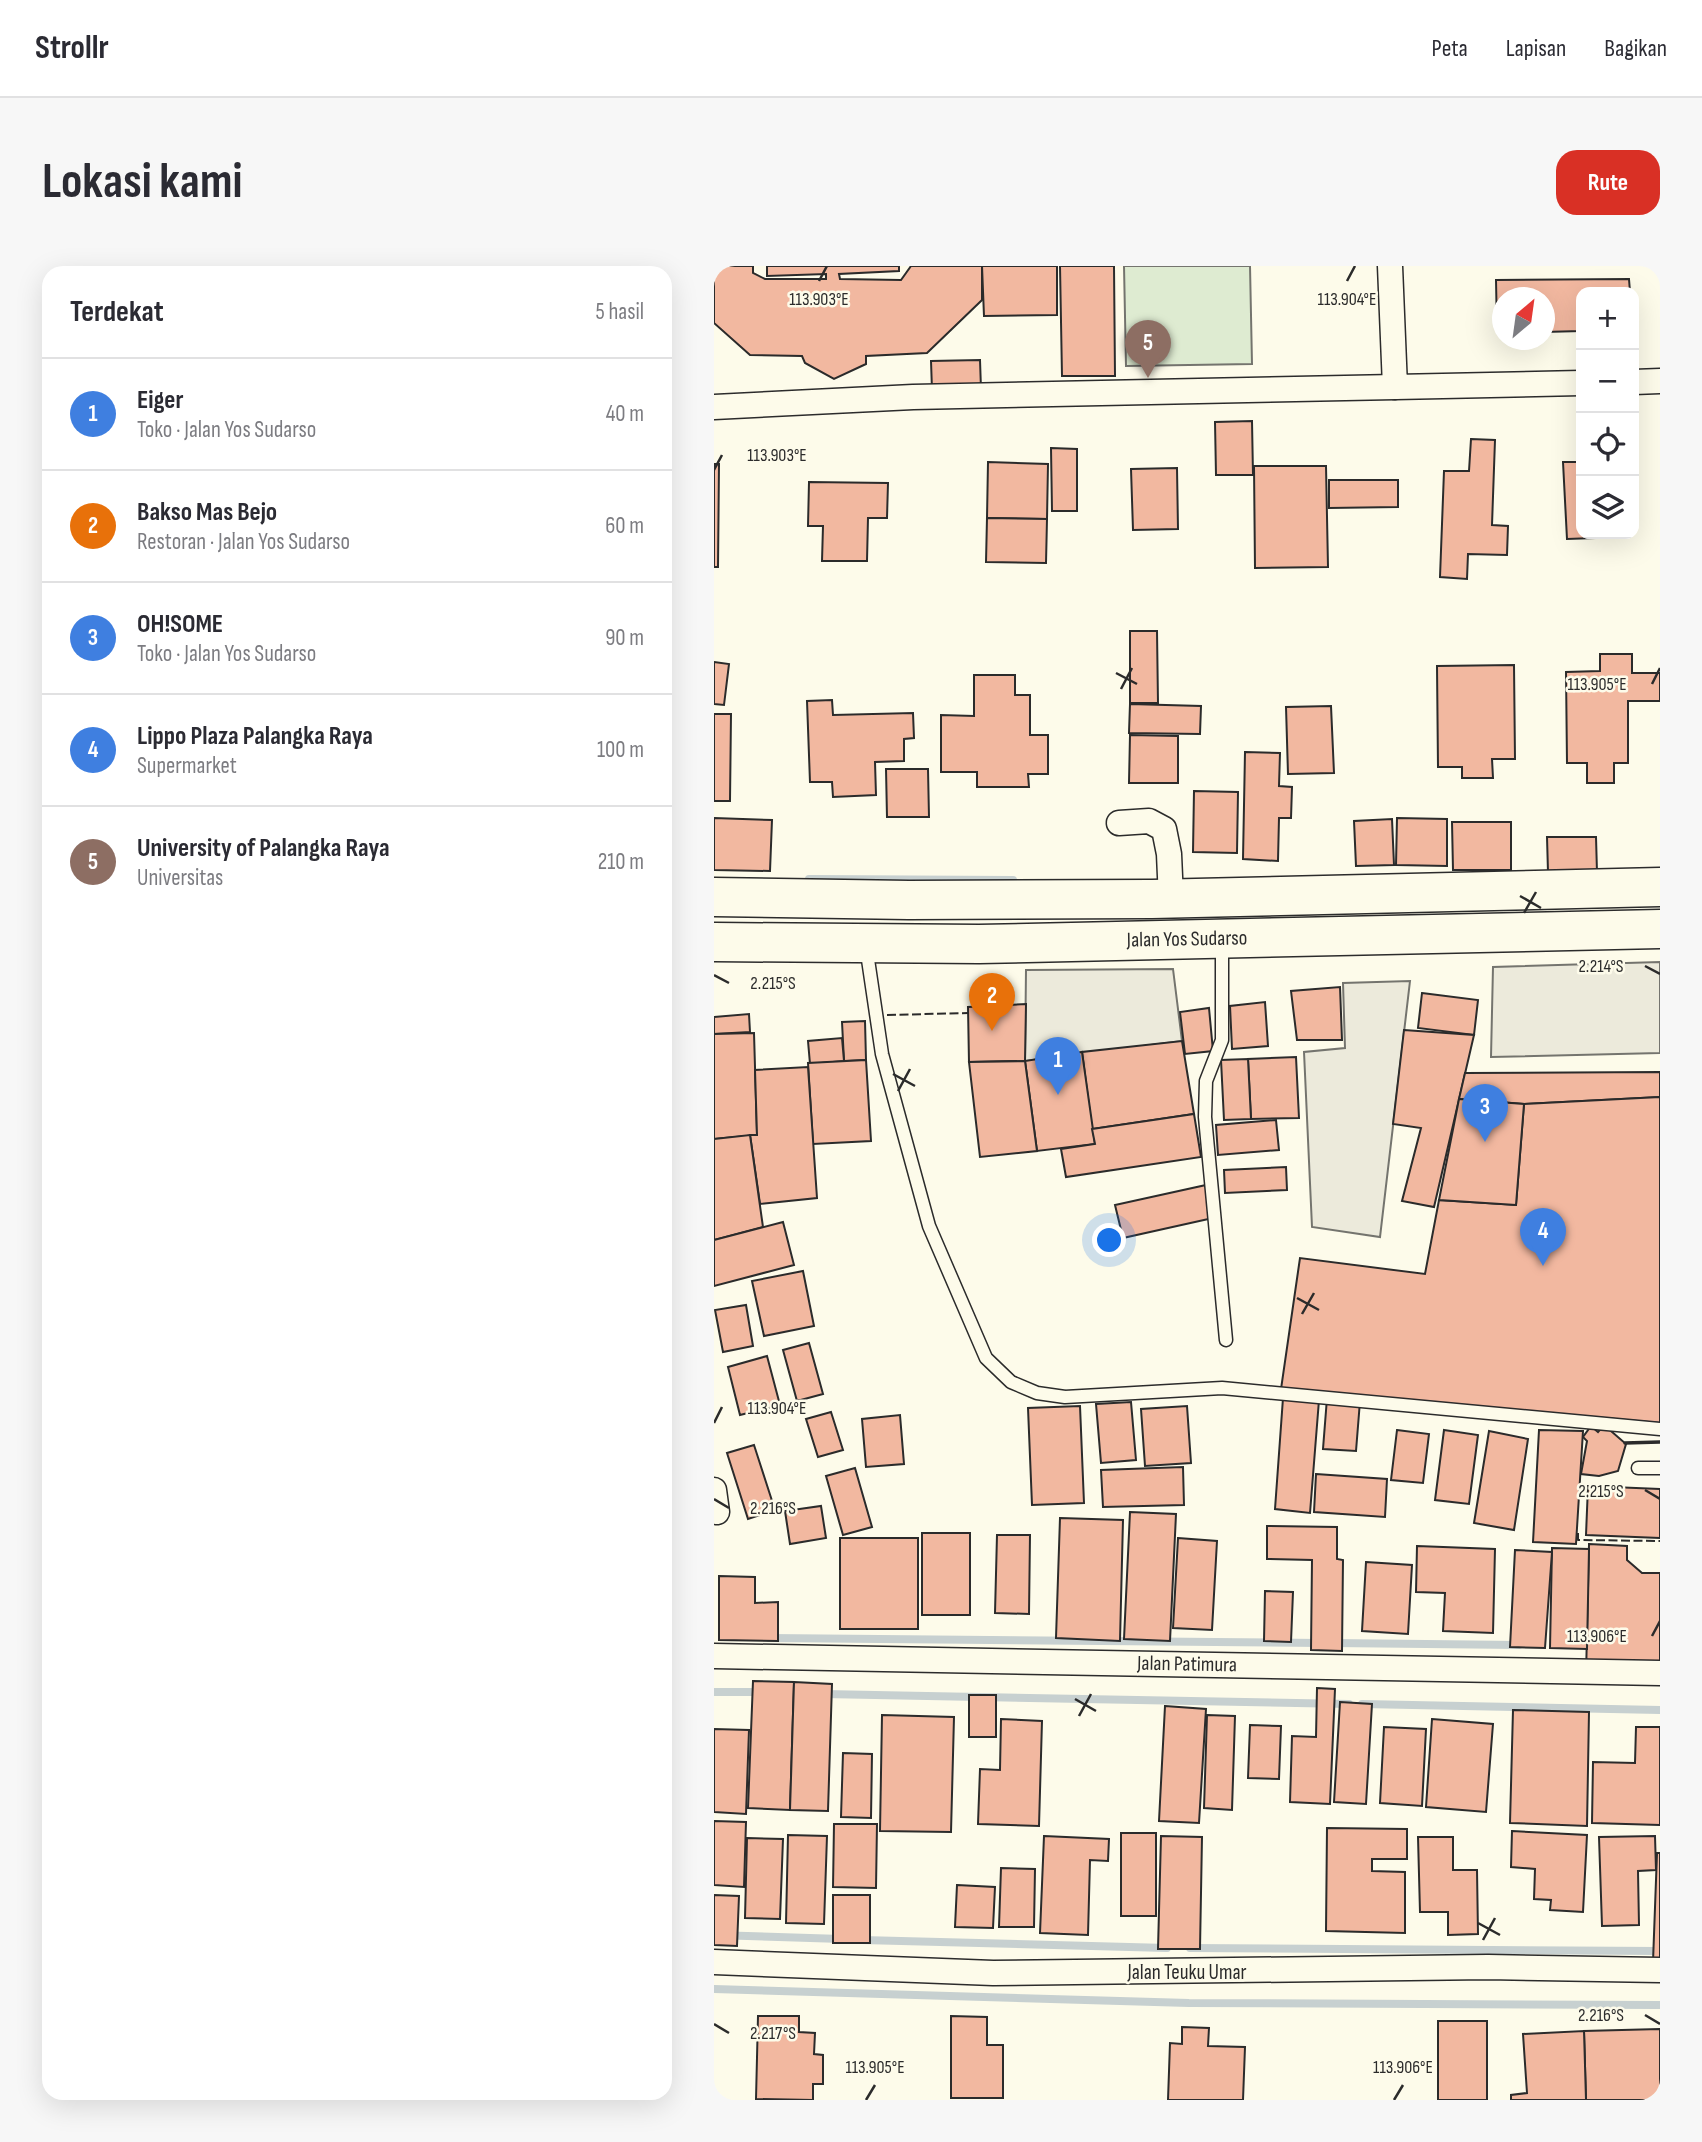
<!DOCTYPE html>
<html lang="id">
<head>
<meta charset="utf-8">
<style>
	body { margin:0; font-family:"Sofia Sans Condensed",sans-serif; background:#f7f7f7; color:#2b2b33 }
	.controls { position:absolute; right:21px; top:21px; display:grid; overflow:hidden; border-radius:14px; box-shadow:0 7px 28px #0002 }
	.controls button { width:63px; height:63px; display:grid; place-items:center; padding:0; border:0; border-bottom:2px solid #e1e1e2; background:#fff; color:#2b2b33; font:35px sans-serif }
	.compass { position:absolute; left:778px; top:21px; width:63px; height:63px; border-radius:50%; background:#fff; box-shadow:0 7px 28px #0002; rotate:29deg }
	.you { position:absolute; left:396px; top:975px; width:24px; height:24px; margin:-18px; border:5px solid #fff; border-radius:50%; background:#1a73e8; box-shadow:0 0 0 10px #1a73e833 }
	.badge { display:grid; place-items:center; width:46px; height:46px; border-radius:50%; background:#d93025; color:#fff; font-size:23px; font-weight:700 }
	.pin { position:absolute; translate:-50% -58px; filter:drop-shadow(0 2px 4px #0008) }
	.pin::after { content:''; position:absolute; top:37px; width:24px; height:21px; background:inherit; clip-path:polygon(0 0,100% 0,50% 100%) }
	.list { margin:0; padding:0; list-style:none }
	h2 { display:flex; justify-content:space-between; align-items:center; height:91px; margin:0; padding:0 28px; font-size:30px }
	h2 small { font-size:23px; font-weight:400; color:#7c7c81 }
	.list li { display:grid; grid-template-columns:46px 1fr auto; gap:21px; align-items:center; box-sizing:border-box; height:112px; padding:0 28px; border-top:2px solid #e1e1e2 }
	.list b { display:block; font-size:26px; white-space:nowrap }
	.list p { margin:0; font-size:23px; white-space:nowrap; color:#7c7c81 }
	.list em { font-size:23px; font-style:normal; color:#7c7c81 }
	.icon { flex:none; width:38px; height:38px; fill:none; stroke:currentColor; stroke-width:2; stroke-linecap:round; stroke-linejoin:round }
	.map { position:relative; flex:none; width:946px; height:1834px; overflow:hidden; border-radius:21px }
	header { display:flex; align-items:center; gap:42px; box-sizing:border-box; height:98px; padding:0 35px; background:#fff; border-bottom:2px solid #e1e1e2 }
	header strong { font-size:33px }
	nav { display:flex; gap:38px; margin-inline-start:auto; font-size:24px }
	.intro { display:flex; align-items:center; justify-content:space-between; box-sizing:border-box; height:168px; padding:0 42px }
	h1 { margin:0; font-size:49px }
	.button { padding:18px 32px; border-radius:21px; background:#d93025; color:#fff; font-size:24px; font-weight:700 }
	main { display:flex; gap:42px; padding:0 42px }
	aside { flex:1; background:#fff; border-radius:21px; box-shadow:0 7px 28px #0002 }
	.map>svg:first-child { display:block }
	.green { fill:#deebd1; stroke:#74746e; stroke-width:2 }
	.parking { fill:#eceadb; stroke:#74746e; stroke-width:2 }
	.lines { fill:none; stroke-linecap:round; stroke-linejoin:round }
	.stream { stroke:#c7d0d0; stroke-width:8 }
	.building { fill:#f2b8a0; stroke:#2b2b2b; stroke-width:2 }
	.service-casing { stroke:#2b2b2b; stroke-width:15 }
	.minor-casing { stroke:#2b2b2b; stroke-width:27 }
	.primary-casing { stroke:#2b2b2b; stroke-width:41 }
	.service { stroke:#fdfbea; stroke-width:12 }
	.minor { stroke:#fdfbea; stroke-width:24 }
	.primary { stroke:#fdfbea; stroke-width:38 }
	.fence { stroke:#2b2b2b; stroke-width:2; stroke-dasharray:9 3.5; stroke-linecap:butt }
	.wall { stroke:#2b2b2b; stroke-width:3.5 }
	.ticks { fill:none; stroke:#2b2b2b; stroke-width:2.5 }
	.labels { text-anchor:middle; dominant-baseline:central; stroke-width:5; stroke-linejoin:round; paint-order:stroke }
	.street-label { font-size:21px; fill:#2b2b2b; stroke:#fdfbea }
	.ticks-label { font-size:18px; text-anchor:middle; fill:#2b2b2b; stroke:#fdfbea; stroke-width:5; stroke-linejoin:round; paint-order:stroke }
</style>
</head>
<body>
<header>
<strong>Strollr</strong>
<nav><a>Peta</a><a>Lapisan</a><a>Bagikan</a></nav>
</header>
<div class="intro"><h1>Lokasi kami</h1><a class="button">Rute</a></div>
<main>
<aside>
<h2>Terdekat<small>5 hasil</small></h2>
<ul class="list">
<li><span class="badge" style="background:#3f7fe0">1</span><div><b>Eiger</b><p>Toko · Jalan Yos Sudarso</p></div><em>40 m</em></li>
<li><span class="badge" style="background:#e8710a">2</span><div><b>Bakso Mas Bejo</b><p>Restoran · Jalan Yos Sudarso</p></div><em>60 m</em></li>
<li><span class="badge" style="background:#3f7fe0">3</span><div><b>OH!SOME</b><p>Toko · Jalan Yos Sudarso</p></div><em>90 m</em></li>
<li><span class="badge" style="background:#3f7fe0">4</span><div><b>Lippo Plaza Palangka Raya</b><p>Supermarket</p></div><em>100 m</em></li>
<li><span class="badge" style="background:#8d6e63">5</span><div><b>University of Palangka Raya</b><p>Universitas</p></div><em>210 m</em></li>
</ul>
</aside>
<div class="map">
<svg width="946" height="1834" viewBox="0 0 946 1834">
	<rect width="100%" height="100%" fill="#fdfbea"/>
	<path class="green" d="M410,0H536L538,98L412,100Z"/>
	<g class="parking">
		<path d="M946,696V787L777,791L779,701Z"/>
		<path d="M459,703L468,775L311,795L312,704Z"/>
		<path d="M696,715L666,971L598,961L590,786L631,782L629,717Z"/>
	</g>
	<g class="lines">
		<g class="stream">
			<path d="M95,613L299,614"/>
			<path d="M55,1372L606,1377"/>
			<path d="M619,1377L805,1379"/>
			<path d="M0,1426H47"/>
			<path d="M109,1428L635,1438"/>
			<path d="M648,1438L946,1444"/>
			<path d="M0,1669L128,1673"/>
			<path d="M148,1674L453,1682"/>
			<path d="M476,1682L946,1685"/>
			<path d="M0,1723L475,1737L946,1739"/>
		</g>
	</g>
	<g class="building">
		<path d="M0,0H39V7L51,13H112V8L53,10V0H185V5L125,8L126,13L187,14L197,0H268V34L213,87L152,90V98L120,113L91,97L88,90L36,89L0,57Z"/>
		<path d="M268,0H343V49L270,50Z"/>
		<path d="M346,0H400L401,110H348Z"/>
		<path d="M915,13L916,26H867V65L830,66V32H788V66H783L782,14Z"/>
		<path d="M266,94L267,123L218,124L217,95Z"/>
		<path d="M538,155L539,209H502L501,156Z"/>
		<path d="M757,173L781,174L778,259L794,260L793,289L754,288L753,313L726,311L730,205H755Z"/>
		<path d="M337,182L363,183V245H338Z"/>
		<path d="M274,196L334,198L333,253L273,252Z"/>
		<path d="M849,196H867V268H881V272L853,273Z"/>
		<path d="M0,198H5L4,301H0Z"/>
		<path d="M540,200H612L614,301L541,302Z"/>
		<path d="M463,202L464,263L419,264L417,203Z"/>
		<path d="M615,214H684V241L615,242Z"/>
		<path d="M95,216L174,217L173,252H154L153,295H108L109,260H94Z"/>
		<path d="M273,252L333,253L332,297L272,296Z"/>
		<path d="M416,365H443L444,437H416Z"/>
		<path d="M886,388H918V407H946V435H914V497H900V517H873V497H853L852,406L886,405Z"/>
		<path d="M0,396L15,398L10,439L0,438Z"/>
		<path d="M800,399L801,493H778L779,512H748V501H724L723,400Z"/>
		<path d="M260,409H301V429H316V469H334V508H314L315,521H263V506H227V449L260,450Z"/>
		<path d="M118,434L119,449L199,447L200,472L190,473V495L161,496L162,529L119,531L118,516H96L93,435Z"/>
		<path d="M416,438L487,440L486,468L415,467Z"/>
		<path d="M617,440L620,507L574,508L572,441Z"/>
		<path d="M0,448H17L16,535H0Z"/>
		<path d="M416,469L464,470V517H415Z"/>
		<path d="M531,486L566,487L565,520L578,521L577,552H565L564,595L529,593Z"/>
		<path d="M172,503H214L215,551H173Z"/>
		<path d="M480,525L524,526L523,587L479,586Z"/>
		<path d="M0,552L58,554L56,605L0,604Z"/>
		<path d="M683,552L733,553V600L682,599Z"/>
		<path d="M678,553L680,599L642,600L640,555Z"/>
		<path d="M738,556H797V604H739Z"/>
		<path d="M833,571H882L883,606H834Z"/>
		<path d="M626,721L628,774H583L577,725Z"/>
		<path d="M708,727L764,734L760,769L704,762Z"/>
		<path d="M551,736L554,780L518,783L516,740Z"/>
		<path d="M312,738L311,795L255,796L254,741Z"/>
		<path d="M495,742L499,785L471,788L466,746Z"/>
		<path d="M35,748L36,766L0,768V751Z"/>
		<path d="M151,755L152,794L130,795L128,756Z"/>
		<path d="M690,764L760,769L720,941L688,935L707,862L679,858Z"/>
		<path d="M40,767L43,869L0,873V768Z"/>
		<path d="M128,772L130,795L96,798L94,775Z"/>
		<path d="M468,775L480,848L378,863L368,786Z"/>
		<path d="M368,786L381,878L323,885L311,795Z"/>
		<path d="M582,791L585,852L537,853L534,793Z"/>
		<path d="M534,793L537,853L510,854L507,794Z"/>
		<path d="M152,794L157,875L99,878L94,797Z"/>
		<path d="M311,795L323,885L266,891L255,796Z"/>
		<path d="M94,801L103,932L46,938L36,869H43L41,804Z"/>
		<path d="M946,806V831L810,838L745,833L751,807Z"/>
		<path d="M946,831V1157L567,1123L586,992L711,1008L725,934L802,939L810,838Z"/>
		<path d="M745,833L810,838L802,939L725,934Z"/>
		<path d="M480,848L487,891L352,911L347,883L381,878L378,863Z"/>
		<path d="M562,854L565,884L504,889L502,859Z"/>
		<path d="M36,869L49,961L0,974V873Z"/>
		<path d="M572,901L573,924L511,927L510,904Z"/>
		<path d="M492,919L499,952L409,972L401,939Z"/>
		<path d="M69,956L80,999L0,1020V974Z"/>
		<path d="M89,1005L100,1060L50,1070L38,1015Z"/>
		<path d="M32,1039L39,1080L9,1086L1,1044Z"/>
		<path d="M95,1077L109,1128L83,1135L69,1084Z"/>
		<path d="M53,1090L66,1139L26,1149L14,1101Z"/>
		<path d="M569,1132L605,1134L596,1247L561,1243Z"/>
		<path d="M613,1132L646,1135L642,1185L609,1183Z"/>
		<path d="M417,1136L422,1194L387,1197L382,1138Z"/>
		<path d="M366,1140L370,1237L318,1239L314,1142Z"/>
		<path d="M473,1140L477,1197L431,1200L427,1143Z"/>
		<path d="M117,1146L129,1184L104,1191L92,1153Z"/>
		<path d="M186,1149L190,1198L152,1201L148,1153Z"/>
		<path d="M890,1159L912,1178L904,1205L885,1210L867,1208L873,1175L869,1171L877,1160L884,1166Z"/>
		<path d="M683,1164L715,1168L709,1217L677,1214Z"/>
		<path d="M730,1164L764,1169L755,1238L721,1234Z"/>
		<path d="M825,1164L869,1165L862,1278L819,1276Z"/>
		<path d="M775,1165L814,1173L800,1264L760,1257Z"/>
		<path d="M40,1179L61,1244L34,1253L13,1187Z"/>
		<path d="M469,1201L470,1239L389,1241L387,1204Z"/>
		<path d="M141,1202L158,1261L129,1269L112,1210Z"/>
		<path d="M602,1208L673,1213L671,1251L600,1246Z"/>
		<path d="M874,1220L946,1223V1272L872,1269Z"/>
		<path d="M107,1240L112,1272L76,1278L71,1245Z"/>
		<path d="M416,1246L462,1248L456,1375L410,1373Z"/>
		<path d="M346,1252L409,1254L406,1375L342,1372Z"/>
		<path d="M553,1260L623,1261V1293L629,1294L628,1385L597,1384L598,1294L553,1293Z"/>
		<rect x="208" y="1267" width="48" height="82"/>
		<path d="M283,1269H316L315,1348L281,1347Z"/>
		<rect x="126" y="1272" width="78" height="91"/>
		<path d="M464,1272L503,1275L498,1364L459,1362Z"/>
		<path d="M875,1278L913,1280V1294L928,1307H946V1412L872,1410Z"/>
		<path d="M703,1280L781,1283L779,1367L729,1365L731,1327L702,1326Z"/>
		<path d="M838,1282L875,1283L873,1383L836,1382Z"/>
		<path d="M801,1284L838,1286L831,1382L796,1381Z"/>
		<path d="M652,1296L698,1299L694,1368L648,1365Z"/>
		<path d="M5,1310L41,1311V1337L64,1336V1375L5,1374Z"/>
		<path d="M551,1325L579,1326L577,1376L550,1375Z"/>
		<path d="M39,1415L80,1416L76,1544L34,1542Z"/>
		<path d="M80,1416L118,1418L114,1545L76,1544Z"/>
		<path d="M603,1422L621,1423L616,1538L576,1536L578,1470L602,1471Z"/>
		<rect x="255" y="1429" width="27" height="42"/>
		<path d="M626,1436L658,1438L652,1538L620,1536Z"/>
		<path d="M451,1440L492,1443L485,1557L445,1555Z"/>
		<path d="M799,1444L875,1446L873,1560L796,1557Z"/>
		<path d="M168,1449L240,1451L237,1566L166,1565Z"/>
		<path d="M493,1449L521,1450L518,1544L490,1542Z"/>
		<path d="M287,1453L328,1455L325,1560L264,1558L266,1503L286,1504Z"/>
		<path d="M718,1453L779,1458L772,1546L712,1541Z"/>
		<path d="M536,1459L567,1460L565,1513L534,1512Z"/>
		<path d="M670,1461L712,1463L708,1540L666,1537Z"/>
		<path d="M922,1461H946V1559L878,1557L879,1496L921,1497Z"/>
		<path d="M0,1463L35,1464L32,1548L0,1546Z"/>
		<path d="M129,1487L158,1488L157,1552L127,1551Z"/>
		<path d="M0,1555L32,1556L30,1621L0,1619Z"/>
		<path d="M120,1558H163L162,1622L119,1621Z"/>
		<path d="M613,1562L693,1563V1593H658V1605L691,1606V1667L612,1665Z"/>
		<path d="M798,1565L873,1569L869,1646L836,1644L837,1634L820,1633L821,1603L797,1601Z"/>
		<rect x="407" y="1567" width="35" height="83"/>
		<path d="M74,1569L113,1570L110,1658L72,1657Z"/>
		<path d="M330,1570L395,1573L394,1595L376,1594L374,1669L326,1667Z"/>
		<path d="M447,1570L488,1571L486,1683H444Z"/>
		<path d="M941,1570L942,1604L924,1605L925,1659L888,1660L885,1571Z"/>
		<path d="M704,1571H739V1604H763L764,1668L734,1669V1646H706Z"/>
		<path d="M33,1572L69,1573L66,1653L31,1652Z"/>
		<path d="M943,1587H946V1697L939,1696Z"/>
		<path d="M287,1602L321,1603L320,1661H285Z"/>
		<path d="M243,1619L281,1621L279,1662L241,1661Z"/>
		<path d="M0,1629L25,1630L23,1680L0,1679Z"/>
		<rect x="119" y="1629" width="37" height="48"/>
		<path d="M44,1750H85V1766L101,1767L100,1788L109,1789V1818H99V1834L42,1833Z"/>
		<path d="M237,1750L273,1751V1779H289V1832H237Z"/>
		<rect x="724" y="1755" width="49" height="79"/>
		<path d="M468,1761L495,1762L494,1780L531,1781L529,1834H454L456,1777L468,1778Z"/>
		<path d="M946,1763V1834H872L870,1765Z"/>
		<path d="M870,1765L872,1834H797V1829L813,1827L809,1768Z"/>
	</g>
	<g class="lines">
		<g class="service-casing">
			<g id="service">
				<path d="M508,676V774L492,815L491,851L512,1074"/>
				<path d="M152,680L168,788L215,960L272,1092L297,1116L323,1127L351,1131L508,1122L946,1163"/>
				<path d="M924,1202H946"/>
			</g>
		</g>
		<g class="minor-casing">
			<g id="minor">
				<path d="M676,0L681,121L867,117"/>
				<path d="M920,116L946,115"/>
				<path d="M0,141L199,131L681,121"/>
				<path d="M405,557L435,555L450,563L455,588L457,633"/>
				<path d="M0,1224L3,1246"/>
				<path d="M0,1390L946,1407"/>
				<path d="M0,1696L279,1707L774,1701L946,1704"/>
			</g>
		</g>
		<g class="primary-casing">
			<g id="primary">
				<path d="M0,631L195,634L438,633L946,621"/>
				<path d="M0,676L265,678L946,663"/>
			</g>
		</g>
		<use href="#service" class="service"/>
		<use href="#minor" class="minor"/>
		<use href="#primary" class="primary"/>
		<g class="fence">
			<path d="M173,749L254,747"/>
			<path d="M864,1267V1274L946,1275"/>
		</g>
		<path class="wall" d="M911,1177L946,1176"/>
	</g>
	<path class="ticks" d="M105,15L113,0M633,15L641,0M0,204L8,189M402,407L423,418M938,418L946,402M407,423L418,402M806,630L827,642M810,647L822,626M931,700L946,708M0,709L15,717M179,808L201,820M184,825L196,803M583,1032L605,1044M588,1048L600,1027M0,1157L8,1141M931,1224L946,1233M0,1233L15,1242M938,1370L946,1355M361,1433L382,1445M365,1450L377,1428M764,1657L786,1669M769,1674L781,1652M931,1749L946,1758M0,1758L15,1767M152,1834L161,1819M680,1834L689,1819"/>
	<g class="labels">
		<g class="street-label">
			<text transform="translate(473 673) rotate(-1)">Jalan Yos Sudarso</text>
			<text transform="translate(473 1398) rotate(1)">Jalan Patimura</text>
			<text x="473" y="1706">Jalan Teuku Umar</text>
		</g>
	</g>
	<g class="ticks-label">
		<text x="105" y="39">113.903°E</text>
		<text x="633" y="39">113.904°E</text>
		<text x="63" y="195">113.903°E</text>
		<text x="883" y="424">113.905°E</text>
		<text x="887" y="706">2.214°S</text>
		<text x="59" y="723">2.215°S</text>
		<text x="63" y="1148">113.904°E</text>
		<text x="887" y="1231">2.215°S</text>
		<text x="59" y="1248">2.216°S</text>
		<text x="883" y="1376">113.906°E</text>
		<text x="887" y="1755">2.216°S</text>
		<text x="59" y="1773">2.217°S</text>
		<text x="161" y="1807">113.905°E</text>
		<text x="689" y="1807">113.906°E</text>
	</g>
</svg>
<div class="controls">
<button>+</button>
<button>−</button>
<button><svg class="icon" aria-label="locate" viewBox="0 0 24 24"><circle cx="12" cy="12" r="6"/><path d="M12 2v4M12 18v4M2 12h4M18 12h4"/></svg></button>
<button><svg class="icon" aria-label="layers" viewBox="0 0 24 24"><path d="M12 4l9 5-9 5-9-5zM3 14l9 5 9-5"/></svg></button>
</div>
<svg class="compass" viewBox="-18 -18 36 36"><path d="M0-13l5 13h-10z" fill="#e53935"/><path d="M0 13l5-13h-10z" fill="#7c7c81"/></svg>
<div class="you"></div>
<div class="pin badge" style="left:344px;top:829px;background:#3f7fe0">1</div>
<div class="pin badge" style="left:278px;top:765px;background:#e8710a">2</div>
<div class="pin badge" style="left:771px;top:876px;background:#3f7fe0">3</div>
<div class="pin badge" style="left:829px;top:1000px;background:#3f7fe0">4</div>
<div class="pin badge" style="left:434px;top:112px;background:#8d6e63">5</div>
</div>
</main>
</body>
</html>
